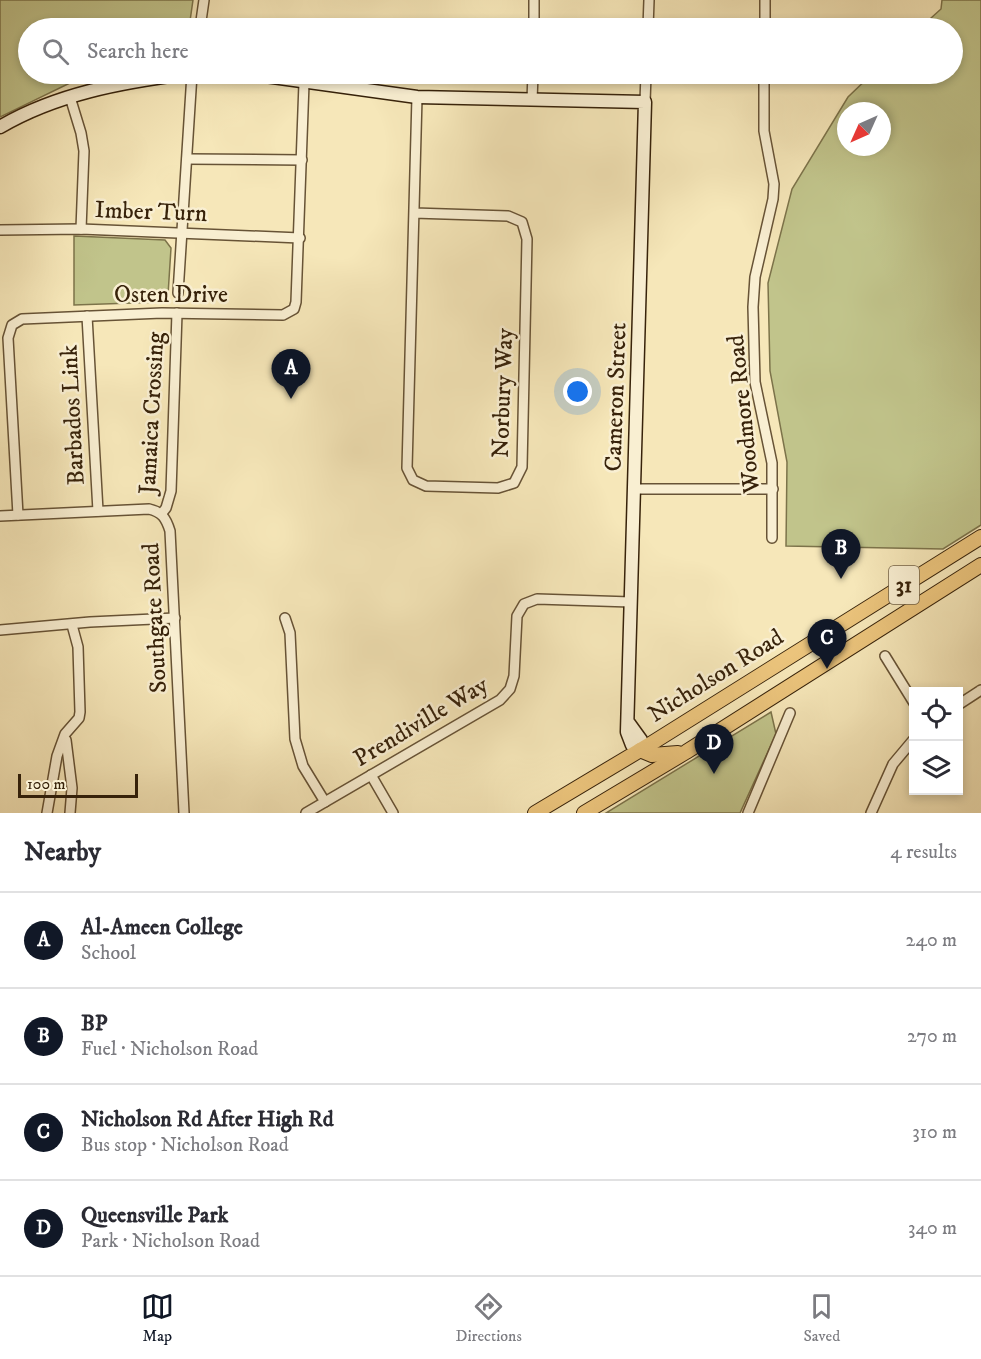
<!DOCTYPE html>
<html lang="en">
<head>
<meta charset="utf-8">
<style>
	body { margin:0; font-family:"IM FELL DW Pica",serif; background:#f7f7f7; color:#2b2b33 }
	.controls { position:absolute; right:18px; bottom:18px; display:grid; overflow:hidden; border-radius:0px; box-shadow:0 3px 9px #0003 }
	.controls button { width:54px; height:54px; display:grid; place-items:center; padding:0; border:0; border-bottom:2px solid #e1e1e2; background:#fff; color:#2b2b33; font:30px sans-serif }
	.compass { position:absolute; left:837px; top:102px; width:54px; height:54px; border-radius:50%; background:#fff; box-shadow:0 3px 9px #0003; rotate:225deg }
	.scale { position:absolute; left:18px; bottom:15px; width:120px; box-sizing:border-box; padding-left:6px; border:3px solid #37220a; border-top:0; font-size:16px; line-height:21px; white-space:nowrap; color:#37220a; -webkit-text-stroke:4px #f9efd2; paint-order:stroke }
	.you { position:absolute; left:578px; top:392px; width:21px; height:21px; margin:-15px; border:4px solid #fff; border-radius:50%; background:#1a73e8; box-shadow:0 0 0 9px #1a73e833 }
	.badge { display:grid; place-items:center; width:39px; height:39px; border-radius:50%; background:#111827; color:#fff; font-size:20px; font-weight:700 }
	.pin { position:absolute; translate:-50% -50px; filter:drop-shadow(0 2px 3px #0008) }
	.pin::after { content:''; position:absolute; top:32px; width:21px; height:18px; background:inherit; clip-path:polygon(0 0,100% 0,50% 100%) }
	.list { margin:0; padding:0; list-style:none }
	h2 { display:flex; justify-content:space-between; align-items:center; height:78px; margin:0; padding:0 24px; font-size:26px }
	h2 small { font-size:20px; font-weight:400; color:#7c7c81 }
	.list li { display:grid; grid-template-columns:39px 1fr auto; gap:18px; align-items:center; box-sizing:border-box; height:96px; padding:0 24px; border-top:2px solid #e1e1e2 }
	.list b { display:block; font-size:22px; white-space:nowrap }
	.list p { margin:0; font-size:20px; white-space:nowrap; color:#7c7c81 }
	.list em { font-size:20px; font-style:normal; color:#7c7c81 }
	.icon { flex:none; width:33px; height:33px; fill:none; stroke:currentColor; stroke-width:2; stroke-linecap:round; stroke-linejoin:round }
	.map { position:relative; flex:none; width:981px; height:813px; overflow:hidden }
	.search { position:absolute; background:#fff; box-shadow:0 3px 9px #0003; left:18px; right:18px; top:18px; height:66px; display:flex; align-items:center; gap:15px; box-sizing:border-box; padding:0 21px; border-radius:33px; color:#7c7c81; font-size:22px }
	.sheet { height:462px; background:#fff }
	nav { display:flex; justify-content:space-around; align-items:center; box-sizing:border-box; height:84px; border-top:2px solid #e1e1e2; background:#fff; font-size:16px; color:#7c7c81 }
	nav a { display:grid; justify-items:center; gap:3px }
	nav .on { color:#111827 }
	.map>svg:first-child { display:block }
	.green { fill:#c1c48b; stroke:#7c734a; stroke-width:1.5; fill-rule:evenodd }
	.lines { fill:none; stroke-linecap:round; stroke-linejoin:round }
	.street-casing { stroke:#675336; stroke-width:12 }
	.secondary-casing { stroke:#37220a; stroke-width:15 }
	.primary-casing { stroke:#37220a; stroke-width:16 }
	.street { stroke:#f9efd2; stroke-width:9 }
	.secondary { stroke:#f9efd2; stroke-width:12 }
	.primary { stroke:#ebc47c; stroke-width:14 }
	.labels { text-anchor:middle; dominant-baseline:central; stroke-width:5; stroke-linejoin:round; paint-order:stroke }
	.shield { fill:#f9efd2; stroke:#716046; stroke-width:1.5 }
	.shield-label { font-size:22px; font-weight:bold; fill:#37220a }
	.street-label { font-size:24px; fill:#37220a; stroke:#f9efd2 }
</style>
</head>
<body>
<div class="map">
<svg width="981" height="813" viewBox="0 0 981 813">
	<rect width="100%" height="100%" fill="#f6e7b9"/>
	<filter id="stains"><feTurbulence type="fractalNoise" baseFrequency=".00333" numOctaves="4"/><feColorMatrix values="0 0 0 0 .2 0 0 0 0 .09 0 0 0 0 .02 0 0 0 .5 -.17"/></filter>
	<radialGradient id="worn" r=".72"><stop offset=".6" stop-color="#630" stop-opacity="0"/><stop offset="1" stop-color="#630" stop-opacity=".3"/></radialGradient>
	<g class="green">
		<path d="M0,0H193L189,28H28V74H115L74,81L0,117Z"/>
		<path d="M942,0H981V525L943,549L786,546L787,462L770,371L768,283L792,189L848,97L872,74H952V28H920L941,9ZM846,111H882V147H846Z"/>
		<path d="M74,236L165,240L171,248L168,295L162,302L74,305Z"/>
		<path d="M771,712L776,734L740,813H606Z"/>
	</g>
	<g class="lines">
		<g class="street-casing">
			<g id="street">
				<path d="M200,28L204,0"/>
				<path d="M534,28V0"/>
				<path d="M648,28L649,0"/>
				<path d="M765,28V0"/>
				<path d="M764,74V131L774,184L773,199L755,277L753,307L755,382L772,463V538"/>
				<path d="M70,97L81,133L84,151L81,229"/>
				<path d="M532,100L533,74"/>
				<path d="M645,102L646,74"/>
				<path d="M187,159L302,160"/>
				<path d="M414,213L508,216L522,222L527,239L522,467L514,483L498,488L426,486L413,480L407,468L417,97"/>
				<path d="M0,230L81,229L300,238"/>
				<path d="M178,293L192,74"/>
				<path d="M87,316L98,511"/>
				<path d="M635,489H773"/>
				<path d="M162,513L166,508L171,491L177,313"/>
				<path d="M18,515L8,338L12,325L22,319L162,313L283,315L294,309L296,302L304,83"/>
				<path d="M0,516L149,509C162,512 166,518 170,531L184,813"/>
				<path d="M285,618L290,633L295,739L303,766L325,802"/>
				<path d="M0,630L90,622L175,618"/>
				<path d="M885,656L914,703"/>
				<path d="M958,705L981,690"/>
				<path d="M66,740L72,788L70,813"/>
				<path d="M371,775L393,813"/>
				<path d="M47,813L57,756L65,734L79,718L80,712L78,647L72,625"/>
				<path d="M306,813L500,700L510,689L514,676L517,616L524,604L537,599L631,602"/>
				<path d="M748,813L790,713"/>
				<path d="M871,813L893,764L914,739"/>
			</g>
		</g>
		<g class="secondary-casing">
			<g id="secondary">
				<path d="M224,74L258,75L417,97L645,102L627,732L632,745L640,750L641,740L628,722"/>
				<path d="M0,127C56,94 122,82 185,74"/>
			</g>
		</g>
		<g class="primary-casing">
			<g id="primary">
				<path d="M640,750L652,755L678,753"/>
				<path d="M535,813L652,743L981,537"/>
				<path d="M584,813L686,752L981,565"/>
			</g>
		</g>
		<use href="#street" class="street"/>
		<use href="#secondary" class="secondary"/>
		<use href="#primary" class="primary"/>
	</g>
	<g class="labels">
		<rect class="shield" x="889" y="566" width="30" height="38" rx="4.5"/>
		<g class="shield-label">
			<text x="904" y="585">31</text>
		</g>
		<g class="street-label">
			<text transform="translate(151 212) rotate(2)">Imber Turn</text>
			<text x="171" y="295">Osten Drive</text>
			<text transform="translate(503 393) rotate(-88)">Norbury Way</text>
			<text transform="translate(616 397) rotate(-88)">Cameron Street</text>
			<text transform="translate(152 413) rotate(-87)">Jamaica Crossing</text>
			<text transform="translate(744 414) rotate(-96)">Woodmore Road</text>
			<text transform="translate(73 415) rotate(-93)">Barbados Link</text>
			<text transform="translate(155 618) rotate(-93)">Southgate Road</text>
			<text transform="translate(716 676) rotate(-32)">Nicholson Road</text>
			<text transform="translate(421 722) rotate(-31)">Prendiville Way</text>
		</g>
	</g>
	<rect width="100%" height="100%" filter="url(#stains)"/>
	<rect width="100%" height="100%" fill="url(#worn)"/>
</svg>
<div class="controls">
<button><svg class="icon" aria-label="locate" viewBox="0 0 24 24"><circle cx="12" cy="12" r="6"/><path d="M12 2v4M12 18v4M2 12h4M18 12h4"/></svg></button>
<button><svg class="icon" aria-label="layers" viewBox="0 0 24 24"><path d="M12 4l9 5-9 5-9-5zM3 14l9 5 9-5"/></svg></button>
</div>
<svg class="compass" viewBox="-18 -18 36 36"><path d="M0-13l5 13h-10z" fill="#e53935"/><path d="M0 13l5-13h-10z" fill="#7c7c81"/></svg>
<div class="scale">100 m</div>
<div class="you"></div>
<div class="pin badge" style="left:291px;top:399px">A</div>
<div class="pin badge" style="left:841px;top:579px">B</div>
<div class="pin badge" style="left:827px;top:669px">C</div>
<div class="pin badge" style="left:714px;top:774px">D</div>
<div class="search"><svg class="icon" aria-label="search" viewBox="0 0 24 24"><circle cx="10" cy="10" r="6"/><path d="M15 15l6 6"/></svg>Search here</div>
</div>
<section class="sheet">
<h2>Nearby<small>4 results</small></h2>
<ul class="list">
<li><span class="badge">A</span><div><b>Al-Ameen College</b><p>School</p></div><em>240 m</em></li>
<li><span class="badge">B</span><div><b>BP</b><p>Fuel · Nicholson Road</p></div><em>270 m</em></li>
<li><span class="badge">C</span><div><b>Nicholson Rd After High Rd</b><p>Bus stop · Nicholson Road</p></div><em>310 m</em></li>
<li><span class="badge">D</span><div><b>Queensville Park</b><p>Park · Nicholson Road</p></div><em>340 m</em></li>
</ul>
</section>
<nav>
<a class="on"><svg class="icon" aria-label="map" viewBox="0 0 24 24"><path d="M3 6l6-2 6 2 6-2v14l-6 2-6-2-6 2zM9 4v14M15 6v14"/></svg>Map</a>
<a><svg class="icon" aria-label="directions" viewBox="0 0 24 24"><path d="M12 3l9 9-9 9-9-9zM9 14v-3h6M13 9l2 2-2 2"/></svg>Directions</a>
<a><svg class="icon" aria-label="saved" viewBox="0 0 24 24"><path d="M7 4h10v16l-5-4-5 4z"/></svg>Saved</a>
</nav>
</body>
</html>
